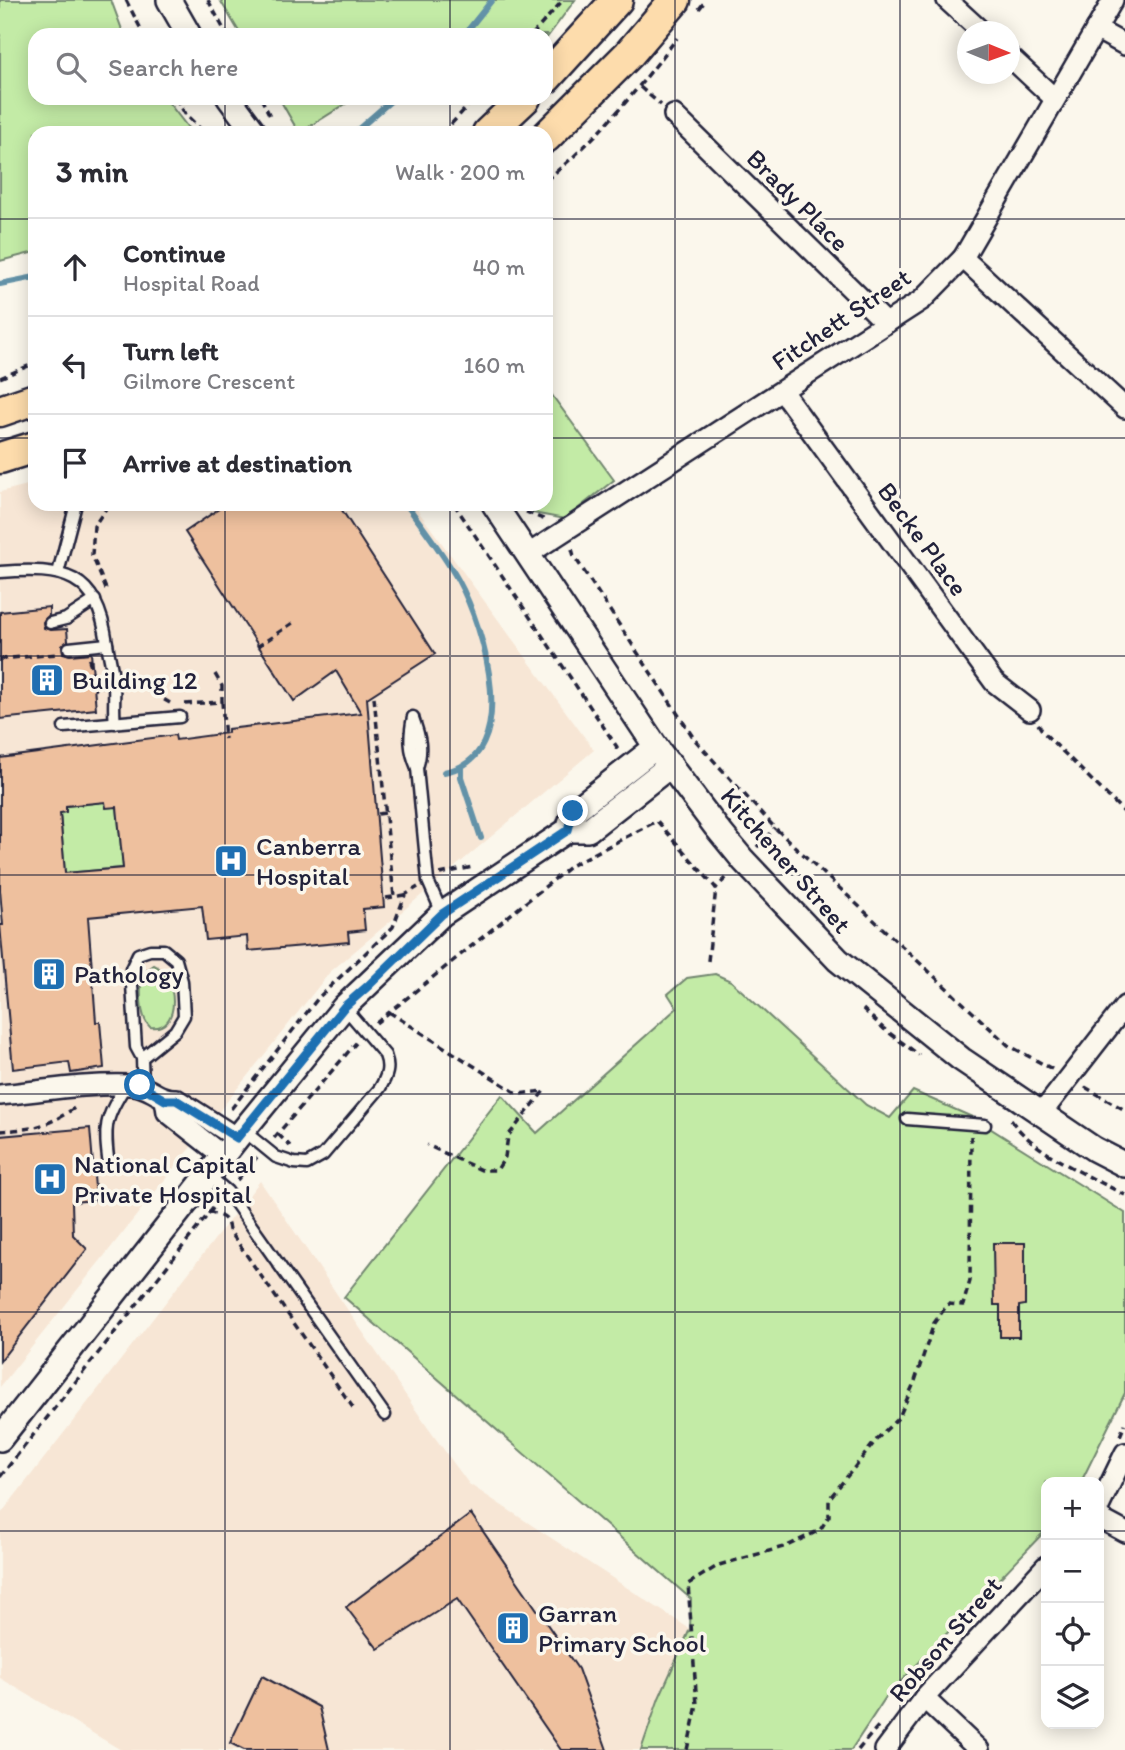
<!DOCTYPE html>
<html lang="en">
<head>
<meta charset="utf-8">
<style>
	body { margin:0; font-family:Itim,sans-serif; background:#f7f7f7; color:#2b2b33 }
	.controls { position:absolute; right:21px; bottom:21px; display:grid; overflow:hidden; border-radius:14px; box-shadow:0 4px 18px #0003 }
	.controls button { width:63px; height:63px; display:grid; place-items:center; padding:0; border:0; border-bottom:2px solid #e1e1e2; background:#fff; color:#2b2b33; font:35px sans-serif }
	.compass { position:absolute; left:957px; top:21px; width:63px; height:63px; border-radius:50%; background:#fff; box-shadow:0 4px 18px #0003; rotate:91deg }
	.stop { position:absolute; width:21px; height:21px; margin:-16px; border:5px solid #1f6fb2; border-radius:50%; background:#fff }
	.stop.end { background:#1f6fb2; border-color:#fff; box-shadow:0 2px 7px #0008 }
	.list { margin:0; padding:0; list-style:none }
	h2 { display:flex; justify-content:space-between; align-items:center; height:91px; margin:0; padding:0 28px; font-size:30px }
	h2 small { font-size:23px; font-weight:400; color:#7c7c81 }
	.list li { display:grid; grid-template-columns:46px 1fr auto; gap:21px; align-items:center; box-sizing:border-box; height:98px; padding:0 28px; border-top:2px solid #e1e1e2 }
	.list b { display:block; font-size:26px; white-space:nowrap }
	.list p { margin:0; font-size:23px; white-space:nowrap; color:#7c7c81 }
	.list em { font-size:23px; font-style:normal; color:#7c7c81 }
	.icon { flex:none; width:38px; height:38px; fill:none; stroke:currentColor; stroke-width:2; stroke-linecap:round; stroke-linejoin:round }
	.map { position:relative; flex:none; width:1125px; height:1750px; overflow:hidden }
	.search { position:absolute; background:#fff; box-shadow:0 4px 18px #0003; left:28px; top:28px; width:525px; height:77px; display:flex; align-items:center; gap:18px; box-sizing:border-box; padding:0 24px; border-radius:21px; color:#7c7c81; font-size:26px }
	.panel { position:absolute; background:#fff; box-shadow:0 4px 18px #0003; left:28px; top:126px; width:525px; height:385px; border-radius:21px }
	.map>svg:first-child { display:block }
	.built { fill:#f7e6d5 }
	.green { fill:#c3eba6; stroke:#728670; stroke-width:2 }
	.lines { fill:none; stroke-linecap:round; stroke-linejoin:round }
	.stream { stroke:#6392a8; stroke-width:6 }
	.building { fill:#eec09e; stroke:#22223b; stroke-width:2; fill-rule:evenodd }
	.service-casing { stroke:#22223b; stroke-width:15 }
	.minor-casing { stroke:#22223b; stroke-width:24 }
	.tertiary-casing { stroke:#22223b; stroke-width:28 }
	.primary-casing { stroke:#22223b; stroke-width:35 }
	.path { stroke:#22223b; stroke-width:3.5; stroke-dasharray:7 5; stroke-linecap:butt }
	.service { stroke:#fbf7ec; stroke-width:10 }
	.minor { stroke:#fbf7ec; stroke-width:19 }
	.tertiary { stroke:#fbf7ec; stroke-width:23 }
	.primary { stroke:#fddcac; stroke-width:30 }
	.route { stroke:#1f6fb2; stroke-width:9 }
	.grid { fill:none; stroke:#22223b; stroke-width:2; stroke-opacity:0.55 }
	.labels { text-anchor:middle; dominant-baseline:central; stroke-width:7; stroke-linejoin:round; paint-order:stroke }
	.street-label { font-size:26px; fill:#22223b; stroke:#fbf7ec }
	.poi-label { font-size:26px; fill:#22223b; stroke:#fbf7ec; text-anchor:start }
</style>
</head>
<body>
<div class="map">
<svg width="1125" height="1750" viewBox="0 0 1125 1750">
	<rect width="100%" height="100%" fill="#fbf7ec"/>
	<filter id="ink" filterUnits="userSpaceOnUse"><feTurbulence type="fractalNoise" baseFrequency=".0143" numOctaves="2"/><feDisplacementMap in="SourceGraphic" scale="14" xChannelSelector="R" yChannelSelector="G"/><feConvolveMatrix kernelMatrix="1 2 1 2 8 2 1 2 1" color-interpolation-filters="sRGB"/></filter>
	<g filter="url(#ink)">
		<g class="built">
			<path d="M35,483V504H413L594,750L330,972L0,1387V492Z"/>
			<path d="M260,1181L428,1428L469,1484L690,1629L641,1750H121L0,1678V1515Z"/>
		</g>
		<g class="green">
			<path d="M0,0H111L124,35H35V98H165L192,133H35V252L0,261Z"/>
			<path d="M220,0H575L546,39V35H241Z"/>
			<path d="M279,98H355L299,133Z"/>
			<path d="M546,387L614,480L565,519L533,513L527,504H546Z"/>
			<path d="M105,802L117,807L123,868L65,873L60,813L66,812V806Z"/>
			<path d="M154,965C178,975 182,1032 150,1027C139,1017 140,988 142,974Z"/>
			<path d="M715,974L731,981L866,1105L890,1118L913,1091L972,1117L1125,1213V1393L1081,1482H1046V1530L886,1697L851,1750H641L659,1698L690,1629L691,1599L344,1297L502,1095L537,1133L677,1008L668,994L687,978Z"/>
		</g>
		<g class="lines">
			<g class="stream">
				<path d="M464,35L492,0"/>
				<path d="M354,133L394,98"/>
				<path d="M0,284L35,277"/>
				<path d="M406,504C424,529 443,553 458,580C484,627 524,758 444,772"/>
				<path d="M461,767V777L481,838"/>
			</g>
		</g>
		<g class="building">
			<path d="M226,504H338L435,654L367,698L384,907L363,909L365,930L348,932L349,942L248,951L247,936L206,940L202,906L88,917L96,1022H100L104,1068L71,1073L69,1062L13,1069L0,925H3L0,890V758L175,735L176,740L228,733V729L361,713L336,671L294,701L185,532ZM105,802L106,808L117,807L123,868L65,873L60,813L66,812V806Z"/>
			<path d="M49,607V615L43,622L44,628L51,630L67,629L68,641L62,646L63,653L70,655L91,653L96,709L0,719V612Z"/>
			<path d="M90,1128L96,1200L72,1202L73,1235L87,1249L0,1361V1136Z"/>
			<path d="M993,1243H1025V1305L1019,1306V1337H1000V1305H994Z"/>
			<path d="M471,1514L578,1669L607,1750H561L457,1599L378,1649L346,1607Z"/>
			<path d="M262,1676L319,1707L329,1750H244L230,1743Z"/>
		</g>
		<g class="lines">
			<g class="service-casing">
				<g id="service">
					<path d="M0,572C64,567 97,573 107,643C109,657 113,671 114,685C115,698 113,710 115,723"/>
					<path d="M58,573L76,504"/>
					<path d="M50,623L66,619L95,600"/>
					<path d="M69,648L107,644"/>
					<path d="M413,717C409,737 409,750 417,768L428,881L442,913"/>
					<path d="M413,718C420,737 423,749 417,768"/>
					<path d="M64,727L180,717"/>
					<path d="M142,1058L175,1031L184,1016L182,981L176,960L164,950H150L138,954L131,969L136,1047L142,1058L143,1086"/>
					<path d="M907,1119L985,1125"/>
					<path d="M244,1131L276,1157L294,1163L307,1164L323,1155L380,1088C387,1076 390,1068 385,1055L344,1007"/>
					<path d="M109,1166C104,1127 104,1119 126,1085"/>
					<path d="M208,1175L227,1191L385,1415"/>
				</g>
			</g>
			<g class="minor-casing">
				<g id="minor">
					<path d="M947,0L982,32"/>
					<path d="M1096,29L1125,45"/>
					<path d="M1010,57L1055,99"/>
					<path d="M674,115L886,323"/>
					<path d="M963,258L1125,408"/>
					<path d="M782,391L994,682L1030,710"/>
					<path d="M527,555L922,300L963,258L1113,0"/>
					<path d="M0,1095C43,1091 88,1083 131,1085C150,1085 157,1100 176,1099L237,1138"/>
					<path d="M165,1100L167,1112L223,1156"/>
					<path d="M1041,1114L1125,1006"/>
					<path d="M1099,1507L1125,1453"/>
					<path d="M1099,1518L1125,1532"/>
					<path d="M924,1698L979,1750"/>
					<path d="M885,1750L924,1698L1046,1566"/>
				</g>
			</g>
			<g class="tertiary-casing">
				<g id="tertiary">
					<path d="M169,0L189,35"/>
					<path d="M229,98L255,133"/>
					<path d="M494,504L656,747L716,827L743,860L838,960L961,1059L1094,1149L1125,1165"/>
					<path d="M568,830L574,811L656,747"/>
					<path d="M0,1439L237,1138L344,1007L442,914L568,830H588L671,765"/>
				</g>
			</g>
			<g class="primary-casing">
				<g id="primary">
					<path d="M546,78L617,0"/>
					<path d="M488,133L525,98"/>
					<path d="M546,137L629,54L675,0"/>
					<path d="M0,411L35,399"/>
					<path d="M0,458L35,447"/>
				</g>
			</g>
			<g class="path">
				<path d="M126,0L144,35"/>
				<path d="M208,0L227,35"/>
				<path d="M699,9L706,0"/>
				<path d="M532,35L563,0"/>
				<path d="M640,87L661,105"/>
				<path d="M176,98L185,114L205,133"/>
				<path d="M261,98L270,116"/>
				<path d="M443,133L475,98"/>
				<path d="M546,180C597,140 638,89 677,38"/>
				<path d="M0,378L35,363"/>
				<path d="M454,504L617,747L615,753"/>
				<path d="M526,512L548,521"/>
				<path d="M572,549L574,556L695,740L775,828L1008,1045L1054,1070"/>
				<path d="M106,589L92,555L94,526L109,504"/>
				<path d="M257,647L294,622"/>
				<path d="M0,659L58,654"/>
				<path d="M89,659L96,689L102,687"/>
				<path d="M127,670L144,688L170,703"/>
				<path d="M215,674L222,686V702"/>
				<path d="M153,694L161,689"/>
				<path d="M374,697L394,897"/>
				<path d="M185,704L222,702L225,739"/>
				<path d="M1038,724L1043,732L1125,813"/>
				<path d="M378,814L385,813"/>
				<path d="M757,847L775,828"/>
				<path d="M440,874L473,867"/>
				<path d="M386,898L405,895"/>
				<path d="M708,961L716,888"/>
				<path d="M863,1009L884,1029L919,1055"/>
				<path d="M389,1012L518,1094L544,1091L508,1136L505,1157L497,1170H481L427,1145"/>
				<path d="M376,1023L572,865L657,821L716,888L728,876"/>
				<path d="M1085,1087L1125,1110"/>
				<path d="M231,1109L319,997L393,927L405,895L418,887"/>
				<path d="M1011,1120C1035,1154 1088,1175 1125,1195"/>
				<path d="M0,1131C35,1129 46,1127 76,1107"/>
				<path d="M278,1134L290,1146"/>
				<path d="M274,1138L356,1043"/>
				<path d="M237,1180L257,1157"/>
				<path d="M208,1212C220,1216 227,1215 229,1230L354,1409"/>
				<path d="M1120,1436L1125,1424"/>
				<path d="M0,1477L218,1202"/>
				<path d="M687,1750L697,1705L688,1584L719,1565L787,1546L820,1530L829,1516V1499L878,1438L899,1417L915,1381L934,1323L948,1304L963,1305L970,1281L971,1136"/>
				<path d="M858,1750L879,1725"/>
			</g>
			<use href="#service" class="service"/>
			<use href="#minor" class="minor"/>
			<use href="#tertiary" class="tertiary"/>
			<use href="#primary" class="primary"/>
		</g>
	</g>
	<g class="lines" filter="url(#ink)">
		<path class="route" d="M140,1085L165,1100H176L237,1138L344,1007L368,986L442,914L568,830L573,811"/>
	</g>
	<path class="grid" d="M225,0V35M450,0V35M675,0V1750M900,0V1750M225,98V133M450,98V133M0,219H35M546,219H1125M0,438H35M546,438H1125M225,504V1750M450,504V1750M0,656H1125M0,875H1125M0,1094H1125M0,1312H1125M0,1531H1046M1099,1531H1125"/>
	<defs>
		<g id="building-square" transform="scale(1.75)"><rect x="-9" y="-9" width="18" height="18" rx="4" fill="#1f6fb2" stroke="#fbf7ec"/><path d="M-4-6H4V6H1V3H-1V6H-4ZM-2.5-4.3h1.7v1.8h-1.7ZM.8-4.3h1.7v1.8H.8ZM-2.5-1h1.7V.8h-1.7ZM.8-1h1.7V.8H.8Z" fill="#fff"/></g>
		<g id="hospital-square" transform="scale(1.75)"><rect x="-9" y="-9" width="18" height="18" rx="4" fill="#1f6fb2" stroke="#fbf7ec"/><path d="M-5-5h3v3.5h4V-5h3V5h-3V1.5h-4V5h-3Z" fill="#fff"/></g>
	</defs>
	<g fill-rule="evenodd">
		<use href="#building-square" x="47" y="680"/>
		<use href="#hospital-square" x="231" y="861"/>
		<use href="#building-square" x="49" y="974"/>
		<use href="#hospital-square" x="50" y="1179"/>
		<use href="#building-square" x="513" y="1628"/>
	</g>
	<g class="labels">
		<g class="street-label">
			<text transform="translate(798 200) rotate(45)">Brady Place</text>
			<text transform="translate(841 319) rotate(-34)">Fitchett Street</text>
			<text transform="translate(923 539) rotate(54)">Becke Place</text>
			<text transform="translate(786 860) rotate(49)">Kitchener Street</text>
			<text transform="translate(945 1639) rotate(-49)">Robson Street</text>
		</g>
		<g class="poi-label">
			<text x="72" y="680">Building 12</text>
			<text x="256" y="846">Canberra<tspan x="256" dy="30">Hospital</tspan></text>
			<text x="74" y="974">Pathology</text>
			<text x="74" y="1164">National Capital<tspan x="74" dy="30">Private Hospital</tspan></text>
			<text x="538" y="1613">Garran<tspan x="538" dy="30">Primary School</tspan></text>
		</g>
	</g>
</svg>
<div class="controls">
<button>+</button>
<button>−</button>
<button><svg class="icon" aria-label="locate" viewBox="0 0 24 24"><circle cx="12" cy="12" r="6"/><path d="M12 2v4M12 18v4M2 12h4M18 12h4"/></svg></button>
<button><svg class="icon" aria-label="layers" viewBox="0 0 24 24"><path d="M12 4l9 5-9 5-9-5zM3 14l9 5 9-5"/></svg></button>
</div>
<svg class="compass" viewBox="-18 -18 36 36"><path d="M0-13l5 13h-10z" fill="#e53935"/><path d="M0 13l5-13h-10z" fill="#7c7c81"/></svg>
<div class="stop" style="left:140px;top:1085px"></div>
<div class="stop end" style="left:573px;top:811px"></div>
<div class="search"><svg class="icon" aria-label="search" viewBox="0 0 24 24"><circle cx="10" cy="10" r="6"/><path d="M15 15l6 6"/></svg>Search here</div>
<section class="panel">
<h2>3 min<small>Walk · 200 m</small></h2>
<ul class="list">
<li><svg class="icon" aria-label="ahead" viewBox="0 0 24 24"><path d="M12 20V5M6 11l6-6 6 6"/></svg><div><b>Continue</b><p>Hospital Road</p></div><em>40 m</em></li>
<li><svg class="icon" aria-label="left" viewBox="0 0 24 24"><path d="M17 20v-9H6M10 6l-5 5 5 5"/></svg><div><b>Turn left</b><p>Gilmore Crescent</p></div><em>160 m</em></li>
<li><svg class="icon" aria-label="arrive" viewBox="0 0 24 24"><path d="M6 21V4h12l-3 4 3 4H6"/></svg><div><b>Arrive at destination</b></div></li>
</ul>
</section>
</div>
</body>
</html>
